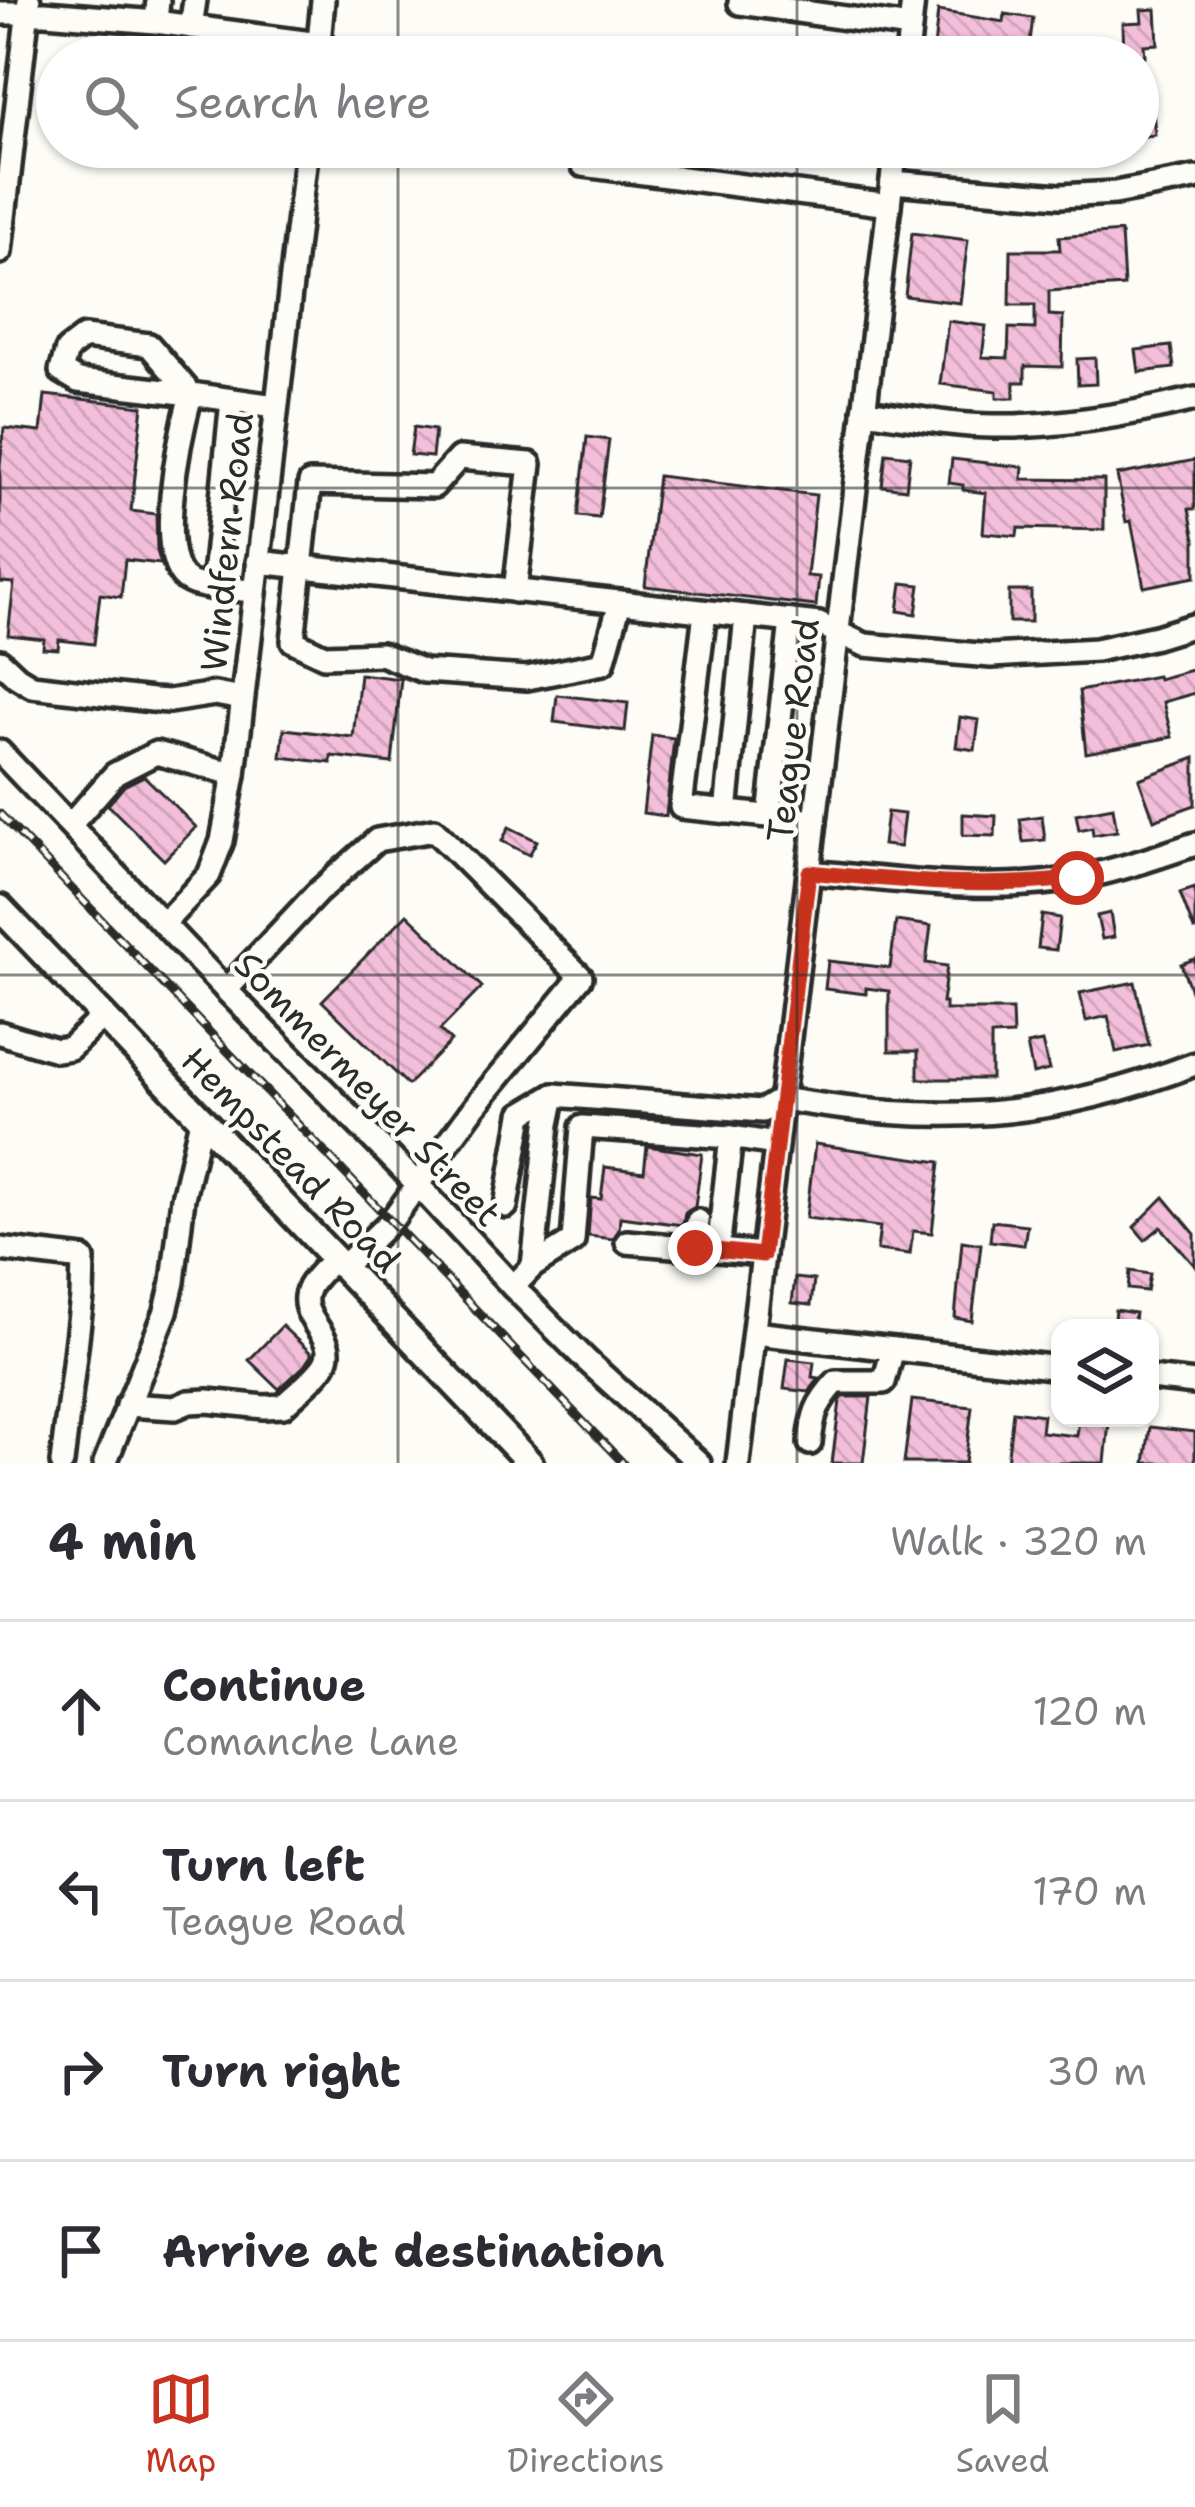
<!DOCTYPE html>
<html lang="en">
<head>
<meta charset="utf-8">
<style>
	body { margin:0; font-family:"Shantell Sans",sans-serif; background:#f2f2f3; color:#2b2b33 }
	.controls { position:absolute; right:36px; bottom:36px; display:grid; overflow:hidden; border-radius:24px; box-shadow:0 3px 9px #0004 }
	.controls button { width:108px; height:108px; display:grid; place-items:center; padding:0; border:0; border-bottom:3px solid #e1e1e2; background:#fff; color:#2b2b33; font:60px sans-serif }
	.stop { position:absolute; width:36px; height:36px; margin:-27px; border:9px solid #c8321e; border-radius:50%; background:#fff }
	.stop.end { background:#c8321e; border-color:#fff; box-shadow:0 3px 12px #0008 }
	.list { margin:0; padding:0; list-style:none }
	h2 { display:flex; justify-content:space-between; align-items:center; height:156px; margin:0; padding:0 48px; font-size:51px }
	h2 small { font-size:39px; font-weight:400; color:#7c7c81 }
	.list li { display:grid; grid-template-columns:78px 1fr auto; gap:36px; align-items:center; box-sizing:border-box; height:180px; padding:0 48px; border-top:3px solid #e1e1e2 }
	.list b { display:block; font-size:45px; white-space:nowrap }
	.list p { margin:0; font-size:39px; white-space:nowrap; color:#7c7c81 }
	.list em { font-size:39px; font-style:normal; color:#7c7c81 }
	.icon { flex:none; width:66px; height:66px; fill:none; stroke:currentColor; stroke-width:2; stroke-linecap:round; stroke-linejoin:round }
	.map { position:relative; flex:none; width:1195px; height:1463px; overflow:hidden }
	.search { position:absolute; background:#fff; box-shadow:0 3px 9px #0004; left:36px; right:36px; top:36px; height:132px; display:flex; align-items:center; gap:30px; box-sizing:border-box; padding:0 42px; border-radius:66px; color:#7c7c81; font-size:45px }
	.sheet { height:876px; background:#fff }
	nav { display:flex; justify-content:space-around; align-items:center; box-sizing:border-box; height:168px; border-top:3px solid #e1e1e2; background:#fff; font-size:33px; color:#7c7c81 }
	nav a { display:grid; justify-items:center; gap:6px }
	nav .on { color:#c8321e }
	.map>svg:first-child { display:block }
	.building { fill:url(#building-back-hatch); stroke:#2b2b2b; stroke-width:3 }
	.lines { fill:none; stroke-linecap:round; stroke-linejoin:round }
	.minor-casing { stroke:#2b2b2b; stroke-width:30 }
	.major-casing { stroke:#2b2b2b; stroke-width:33 }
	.minor { stroke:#fdfcf7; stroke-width:21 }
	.major { stroke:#fdfcf7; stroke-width:24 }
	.rail-casing { stroke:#2b2b2b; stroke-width:9 }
	.rail { stroke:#fdfcf7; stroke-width:4.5; stroke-dasharray:14; stroke-linecap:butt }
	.route { stroke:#c8321e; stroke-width:15 }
	.grid { fill:none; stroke:#2b2b2b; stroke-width:3; stroke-opacity:0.55 }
	.labels { text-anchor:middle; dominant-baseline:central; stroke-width:9; stroke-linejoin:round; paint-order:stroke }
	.street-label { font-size:36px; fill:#2b2b2b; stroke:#fdfcf7 }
</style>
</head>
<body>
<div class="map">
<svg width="1195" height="1463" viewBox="0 0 1195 1463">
	<defs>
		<pattern id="building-back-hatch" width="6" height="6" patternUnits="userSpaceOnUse" patternTransform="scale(3)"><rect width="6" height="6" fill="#f3beda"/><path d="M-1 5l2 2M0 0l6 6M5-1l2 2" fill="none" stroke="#d0a3bb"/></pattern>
	</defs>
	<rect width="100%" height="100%" fill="#fdfcf7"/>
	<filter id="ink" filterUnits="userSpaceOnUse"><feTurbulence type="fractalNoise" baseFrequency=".00833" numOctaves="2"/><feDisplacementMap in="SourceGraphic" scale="24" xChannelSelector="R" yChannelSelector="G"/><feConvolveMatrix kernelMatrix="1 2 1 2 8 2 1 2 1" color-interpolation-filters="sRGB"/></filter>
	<g filter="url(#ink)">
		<g class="building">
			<path d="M1156,9L1158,44L1144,45L1145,56L1124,57L1123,23L1142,22L1141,10Z"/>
			<path d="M938,11L1004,22L1005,14L1033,18L1028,57H933Z"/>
			<path d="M1151,84L1155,135L1138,137V85Z"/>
			<path d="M1121,232L1124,286L1049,291V315L1063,316L1062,367L1025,366V382H1014V398H997V391L940,384L948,321L986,326L982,357L1008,358L1009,328L1035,329V305H1010L1011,250H1060L1059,237Z"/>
			<path d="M912,233L968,240L960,303L905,296Z"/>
			<path d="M1171,346L1174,368L1139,372L1136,350Z"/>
			<path d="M1095,358L1096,384L1078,385L1077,359Z"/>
			<path d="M45,395L143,406L131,511L156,514L157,551L161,564L125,560L121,597L100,594L94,644L59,640L58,649L43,648L44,639L8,635L14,583L0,582V465L4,428L41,432Z"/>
			<path d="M414,427L435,430L432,457L410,455Z"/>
			<path d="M587,437L609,440L599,518L578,516Z"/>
			<path d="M886,453L910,456L906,489L882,486Z"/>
			<path d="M952,459L1023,467L1022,479L1104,480V530L1018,528L1017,536L983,533L986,493L963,490V485L949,483Z"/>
			<path d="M1195,460V509H1189L1195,539V577L1144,587L1131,521L1126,522L1117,475Z"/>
			<path d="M658,476L816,495L807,576L819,577L816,606L645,586Z"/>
			<path d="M902,583L920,585L916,614L898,611Z"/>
			<rect x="1009" y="591" width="22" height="31"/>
			<path d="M1195,669V693L1163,702L1172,737L1086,753L1079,691L1157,676L1158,679Z"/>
			<path d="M360,674L401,679L392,763L331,756V763L281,757L284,729L353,737Z"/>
			<path d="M557,695L628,703L625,731L554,722Z"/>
			<path d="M960,717L979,720L975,750L956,747Z"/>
			<path d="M652,735L674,738L666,816L643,813Z"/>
			<path d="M1195,758V805L1154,820L1139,779Z"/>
			<path d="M144,776L196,827L164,860L108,805L124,786Z"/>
			<path d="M1113,807L1117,831L1093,835L1092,827L1079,830L1076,814Z"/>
			<path d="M887,812L904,814L900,847L883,845Z"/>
			<path d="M963,814L996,816L995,836L963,835Z"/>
			<path d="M1042,816L1045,840L1023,842L1020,819Z"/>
			<path d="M509,827L537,841L529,855L502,841Z"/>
			<path d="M1195,888V930H1194L1180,893Z"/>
			<path d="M1110,913L1114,937L1102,939L1097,916Z"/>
			<path d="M407,914L482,987L440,1030L451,1041L408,1085L322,1001Z"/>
			<path d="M1042,915L1060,918L1056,950L1038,948Z"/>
			<path d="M896,921L931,926L926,963L947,966L942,1003H945V1010H1012L1013,1035L991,1036V1079H918V1051H889V991L866,988V994L825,989L828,961L890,968Z"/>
			<path d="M1195,959V999H1194L1181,964Z"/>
			<path d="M1135,982L1149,1045L1116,1052L1108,1016L1086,1021L1080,993Z"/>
			<path d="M1042,1042L1049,1070L1033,1074L1027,1045Z"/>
			<path d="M815,1144L940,1162L932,1233L913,1231L910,1254L877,1250L880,1227L806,1218Z"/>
			<path d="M647,1146L702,1154L695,1207L685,1213L683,1225L620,1217L619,1230L613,1239L588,1236L591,1198L601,1199L605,1167L644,1172Z"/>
			<path d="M1164,1197L1195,1234V1266L1161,1227L1145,1240L1134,1227Z"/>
			<path d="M992,1221L1027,1225L1024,1245L990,1241Z"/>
			<path d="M962,1241L981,1244L972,1321L955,1318Z"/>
			<path d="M1130,1271L1150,1274L1147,1291L1128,1289Z"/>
			<path d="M795,1278L814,1280L811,1305L792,1303Z"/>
			<path d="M1115,1310L1135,1313L1133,1328H1113Z"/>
			<path d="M282,1326L312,1354L304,1366L279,1389L249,1360Z"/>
			<path d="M788,1359L814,1362L812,1377L819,1378L809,1392L784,1389Z"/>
			<path d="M843,1397H871L863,1463H832L840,1401Z"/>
			<path d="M912,1400L972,1407L965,1463H904Z"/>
			<path d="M1013,1411L1043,1415L1041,1432L1077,1436L1079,1419L1109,1422L1105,1463H1007Z"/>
			<path d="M1150,1427L1195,1432V1463H1145Z"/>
		</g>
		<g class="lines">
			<g class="minor-casing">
				<g id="minor">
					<path d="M741,0L740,3L910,27"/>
					<path d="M0,13H45L156,22L158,0"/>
					<path d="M156,22L319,44"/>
					<path d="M191,27L195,0"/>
					<path d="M318,53L323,0"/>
					<path d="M907,57L913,0"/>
					<path d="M583,165L889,205"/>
					<path d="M892,182L1060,196L1115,193L1195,178"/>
					<path d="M0,252L29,0"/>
					<path d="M84,337L149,345L191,394L78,381L61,371L67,350Z"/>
					<path d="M864,411C906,416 951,426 993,426C1061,427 1129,415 1195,399"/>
					<path d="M258,562L819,624L865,645L991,656L1096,650L1156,637L1195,625"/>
					<path d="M213,586L232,400"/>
					<path d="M254,591C237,589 205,589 190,582C150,564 182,428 191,394L275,406"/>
					<path d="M515,591L530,464L459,458L434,486L310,483L293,641L324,656L381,654L424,671L527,678L603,663L620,602"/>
					<path d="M705,612L681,807L815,821"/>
					<path d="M0,661L17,677L32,686L152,700L169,701L215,694L242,699"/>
					<path d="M0,752L226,990L418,1185L513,1287L586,1360L699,1463"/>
					<path d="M726,812L746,616"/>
					<path d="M769,816L791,621"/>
					<path d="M71,824L115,774L156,753L234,774"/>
					<path d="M809,872C898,880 990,894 1079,878C1119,870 1157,857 1195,844"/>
					<path d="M163,924L209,875L222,841L234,774L307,147"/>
					<path d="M226,990L317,893L377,840L434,830L581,977L475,1106L391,1221L343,1267"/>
					<path d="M0,1033L56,1050L70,1048L103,1016"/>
					<path d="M506,1206L522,1114L554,1095L762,1111L782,1099C939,1125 1044,1121 1195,1064"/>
					<path d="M627,1242L763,1254"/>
					<path d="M695,1248L698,1221"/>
					<path d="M0,1249L83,1259L82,1297L62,1463"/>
					<path d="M718,1250L731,1137"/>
					<path d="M533,1266L548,1124L554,1095"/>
					<path d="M513,1287L533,1266L573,1241L582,1127L731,1137L776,1144"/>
					<path d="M754,1333L1060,1368"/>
					<path d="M1150,1378L1195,1383"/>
					<path d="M127,1405L175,1408L189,1402L208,1401L264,1407L283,1406C295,1394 314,1380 324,1365C342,1336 293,1319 309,1287C315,1276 326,1267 335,1258"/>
					<path d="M810,1443C813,1414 816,1404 836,1382H884L893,1349"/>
					<path d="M105,1463L166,1311L173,1282L183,1198L201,1120"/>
					<path d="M738,1463L896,147"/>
				</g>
			</g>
			<g class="major-casing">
				<path id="major" d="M0,908L530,1463"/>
			</g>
			<use href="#minor" class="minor"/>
			<use href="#major" class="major"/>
			<g class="rail-casing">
				<path id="rail" d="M0,814L623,1463"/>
			</g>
			<use href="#rail" class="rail"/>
		</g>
	</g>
	<g class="lines" filter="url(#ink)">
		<path class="route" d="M695,1248L763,1255L809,872C899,881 987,890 1077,878"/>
	</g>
	<path class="grid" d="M398,0V57M797,0V57M398,147V1463M797,147V1463M0,488H1195M0,975H1195"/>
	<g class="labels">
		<g class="street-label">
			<text transform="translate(227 542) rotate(-84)">Windfern Road</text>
			<text transform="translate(793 730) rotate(-83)">Teague Road</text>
			<text transform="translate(368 1089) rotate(46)">Sommermeyer Street</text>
			<text transform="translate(291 1160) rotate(46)">Hempstead Road</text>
		</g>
	</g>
</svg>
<div class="controls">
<button><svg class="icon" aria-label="layers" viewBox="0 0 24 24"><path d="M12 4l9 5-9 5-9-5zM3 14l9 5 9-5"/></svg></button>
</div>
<div class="stop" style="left:1077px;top:878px"></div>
<div class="stop end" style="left:695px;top:1248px"></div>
<div class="search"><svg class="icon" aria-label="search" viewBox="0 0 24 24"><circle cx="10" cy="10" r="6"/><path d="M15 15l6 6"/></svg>Search here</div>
</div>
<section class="sheet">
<h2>4 min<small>Walk · 320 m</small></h2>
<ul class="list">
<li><svg class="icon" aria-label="ahead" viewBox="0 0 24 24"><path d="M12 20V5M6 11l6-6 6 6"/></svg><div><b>Continue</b><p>Comanche Lane</p></div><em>120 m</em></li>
<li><svg class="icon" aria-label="left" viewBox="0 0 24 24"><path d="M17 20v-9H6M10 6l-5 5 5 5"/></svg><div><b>Turn left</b><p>Teague Road</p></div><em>170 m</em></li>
<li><svg class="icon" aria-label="right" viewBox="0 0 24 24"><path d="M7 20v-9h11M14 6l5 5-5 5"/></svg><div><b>Turn right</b></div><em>30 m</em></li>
<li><svg class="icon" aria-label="arrive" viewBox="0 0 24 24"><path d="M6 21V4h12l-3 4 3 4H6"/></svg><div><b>Arrive at destination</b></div></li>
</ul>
</section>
<nav>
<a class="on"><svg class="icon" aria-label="map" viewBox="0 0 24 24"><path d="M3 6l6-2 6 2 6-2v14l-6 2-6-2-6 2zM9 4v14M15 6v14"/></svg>Map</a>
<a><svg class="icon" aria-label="directions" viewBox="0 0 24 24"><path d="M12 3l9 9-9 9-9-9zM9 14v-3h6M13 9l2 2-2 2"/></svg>Directions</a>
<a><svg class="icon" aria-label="saved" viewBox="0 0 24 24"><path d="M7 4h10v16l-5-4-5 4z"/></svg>Saved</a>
</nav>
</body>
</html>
